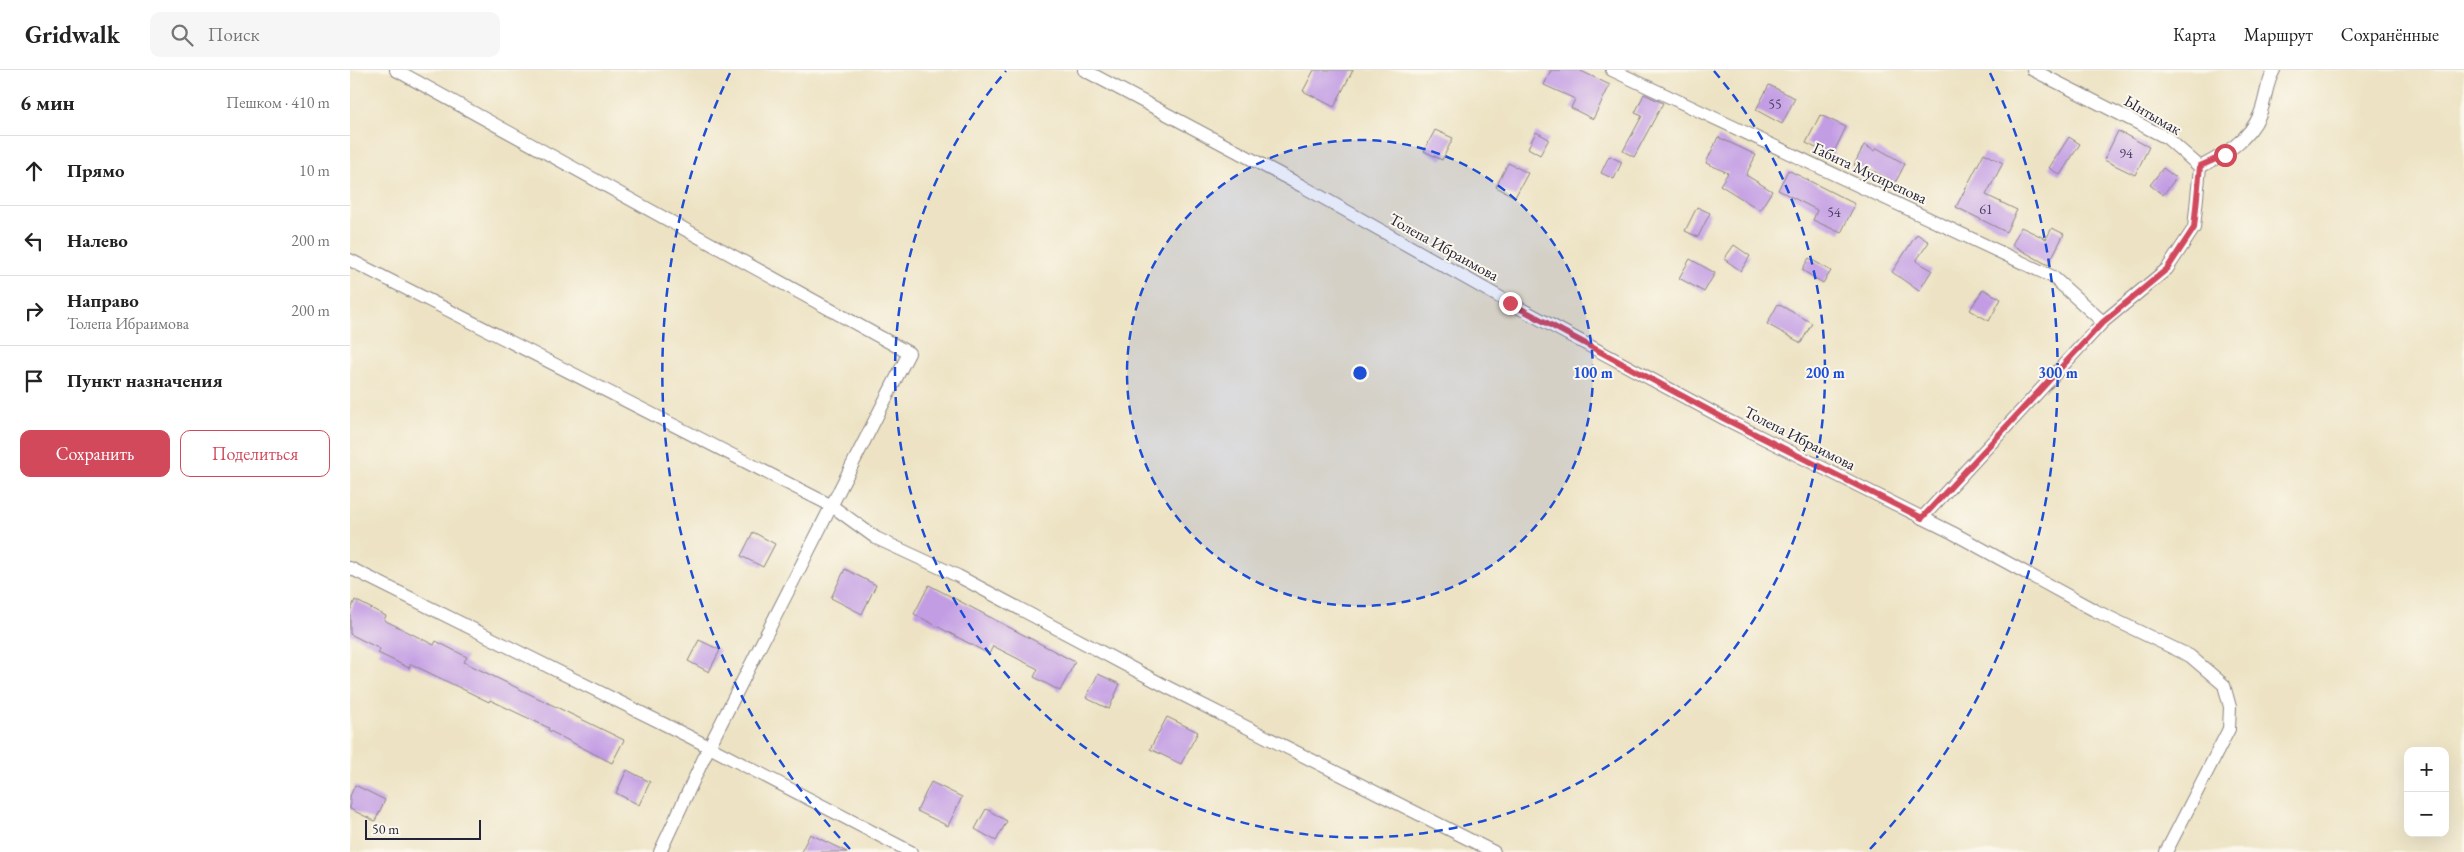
<!DOCTYPE html>
<html lang="ru">
<head>
<meta charset="utf-8">
<style>
	body { margin:0; font-family:"EB Garamond",serif; background:#f6f6f6; color:#222 }
	.controls { position:absolute; right:15px; bottom:15px; display:grid; overflow:hidden; border-radius:10px; box-shadow:0 5px 20px #0002 }
	.controls button { width:45px; height:45px; display:grid; place-items:center; padding:0; border:0; border-bottom:1px solid #e0e0e0; background:#fff; color:#222; font:25px sans-serif }
	.scale { position:absolute; left:15px; bottom:12px; width:116px; box-sizing:border-box; padding-left:5px; border:2px solid #22223b; border-top:0; font-size:14px; line-height:18px; white-space:nowrap; color:#22223b; -webkit-text-stroke:4px #fbf7ec; paint-order:stroke }
	.stop { position:absolute; width:15px; height:15px; margin:-11px; border:4px solid #d1495b; border-radius:50%; background:#fff }
	.stop.end { background:#d1495b; border-color:#fff; box-shadow:0 1px 5px #0008 }
	.list { margin:0; padding:0; list-style:none }
	h2 { display:flex; justify-content:space-between; align-items:center; height:65px; margin:0; padding:0 20px; font-size:21px }
	h2 small { font-size:16px; font-weight:400; color:#767676 }
	.list li { display:grid; grid-template-columns:32px 1fr auto; gap:15px; align-items:center; box-sizing:border-box; height:70px; padding:0 20px; border-top:1px solid #e0e0e0 }
	.list b { display:block; font-size:19px; white-space:nowrap }
	.list p { margin:0; font-size:16px; white-space:nowrap; color:#767676 }
	.list em { font-size:16px; font-style:normal; color:#767676 }
	.actions { display:flex; gap:10px; padding:15px 20px }
	.actions a { flex:1; padding:11px 0; border:1px solid #d1495b; border-radius:10px; text-align:center; font-size:18px; color:#d1495b }
	.actions .main { background:#d1495b; color:#fff }
	.icon { flex:none; width:28px; height:28px; fill:none; stroke:currentColor; stroke-width:2; stroke-linecap:round; stroke-linejoin:round }
	.map { position:relative; flex:none; width:2114px; height:782px; overflow:hidden }
	header { display:flex; align-items:center; gap:30px; box-sizing:border-box; height:70px; padding:0 25px; background:#fff; border-bottom:1px solid #e0e0e0 }
	header strong { font-size:24px }
	nav { display:flex; gap:28px; margin-inline-start:auto; font-size:18px }
	.search { width:350px; height:45px; background:#f6f6f6; display:flex; align-items:center; gap:12px; box-sizing:border-box; padding:0 18px; border-radius:10px; color:#767676; font-size:19px }
	main { display:flex }
	aside { flex:1; background:#fff }
	.map>svg:first-child { display:block }
	.building { fill:#c39de4 }
	.lines { fill:none; stroke-linecap:round; stroke-linejoin:round }
	.minor-casing { stroke:#888280; stroke-width:14 }
	.minor { stroke:#fff; stroke-width:12 }
	.route { stroke:#d1495b; stroke-width:6 }
	.ring { fill:none; stroke:#1d4ed8; stroke-width:2.5; stroke-dasharray:9 6 }
	.labels { text-anchor:middle; dominant-baseline:central; stroke-width:4; stroke-linejoin:round; paint-order:stroke }
	.number-label { font-size:14px; fill:#4a4165 }
	.street-label { font-size:16px; fill:#22223b; stroke:#fbf7ec }
	.centre { fill:#1d4ed8; stroke:#fbf7ec; stroke-width:2.5 }
	.ring-label { font-size:15px; text-anchor:middle; font-weight:bold; fill:#1d4ed8; stroke:#fbf7ec; stroke-width:4; stroke-linejoin:round; paint-order:stroke }
</style>
</head>
<body>
<header>
<strong>Gridwalk</strong>
<div class="search"><svg class="icon" aria-label="search" viewBox="0 0 24 24"><circle cx="10" cy="10" r="6"/><path d="M15 15l6 6"/></svg>Поиск</div>
<nav><a>Карта</a><a>Маршрут</a><a>Сохранённые</a></nav>
</header>
<main>
<aside>
<h2>6 мин<small>Пешком · 410 m</small></h2>
<ul class="list">
<li><svg class="icon" aria-label="ahead" viewBox="0 0 24 24"><path d="M12 20V5M6 11l6-6 6 6"/></svg><div><b>Прямо</b></div><em>10 m</em></li>
<li><svg class="icon" aria-label="left" viewBox="0 0 24 24"><path d="M17 20v-9H6M10 6l-5 5 5 5"/></svg><div><b>Налево</b></div><em>200 m</em></li>
<li><svg class="icon" aria-label="right" viewBox="0 0 24 24"><path d="M7 20v-9h11M14 6l5 5-5 5"/></svg><div><b>Направо</b><p>Толепа Ибраимова</p></div><em>200 m</em></li>
<li><svg class="icon" aria-label="arrive" viewBox="0 0 24 24"><path d="M6 21V4h12l-3 4 3 4H6"/></svg><div><b>Пункт назначения</b></div></li>
</ul>
<div class="actions"><a class="main">Сохранить</a><a>Поделиться</a></div>
</aside>
<div class="map">
<svg width="2114" height="782" viewBox="0 0 2114 782">
	<rect width="100%" height="100%" fill="#fbf7ec"/>
	<filter id="ink" filterUnits="userSpaceOnUse"><feTurbulence type="fractalNoise" baseFrequency=".02" numOctaves="2"/><feDisplacementMap in="SourceGraphic" scale="10" xChannelSelector="R" yChannelSelector="G"/><feConvolveMatrix kernelMatrix="1 2 1 2 8 2 1 2 1" color-interpolation-filters="sRGB"/></filter>
	<filter id="wash" filterUnits="userSpaceOnUse"><feTurbulence type="fractalNoise" baseFrequency=".0096" numOctaves="4" result="noise"/><feDisplacementMap in="SourceGraphic" scale="20" xChannelSelector="R" yChannelSelector="G"/><feGaussianBlur stdDeviation="1.12" result="paint"/><feColorMatrix in="noise" values="0 0 0 0 0 0 0 0 0 0 0 0 0 0 0 0 0 1.4 0 .05"/><feComposite in="paint" operator="in"/></filter>
	<g filter="url(#wash)">
		<rect width="100%" height="100%" fill="#ede3c4"/>
		<g id="blocks">
			<g class="building">
				<path d="M964,0H1003L984,37L953,21Z"/>
				<path d="M1201,0H1229L1260,15L1243,49L1221,38L1225,29L1194,15Z"/>
				<path d="M1419,15L1445,28L1432,54L1406,40Z"/>
				<path d="M1294,24L1313,33L1284,87L1273,81L1292,46L1285,43Z"/>
				<path d="M1470,45L1496,57L1482,86L1456,73Z"/>
				<path d="M1085,60L1103,68L1092,90L1074,81Z"/>
				<path d="M1768,61L1799,77L1785,105L1754,90Z"/>
				<path d="M1186,62L1199,69L1190,85L1178,78Z"/>
				<path d="M1368,67L1406,85L1396,105L1422,121L1410,140L1370,115L1378,103L1356,93Z"/>
				<path d="M1719,67L1730,74L1710,105L1699,98Z"/>
				<path d="M1514,75L1525,81L1527,78L1555,94L1545,113L1516,97L1515,100L1504,95Z"/>
				<path d="M1634,83L1653,93L1636,125L1667,140L1656,162L1606,137Z"/>
				<path d="M1259,86L1272,92L1264,109L1251,103Z"/>
				<path d="M1158,93L1178,103L1165,127L1146,117Z"/>
				<path d="M1813,98L1826,108L1813,125L1800,115Z"/>
				<path d="M1438,100L1505,134L1491,163L1463,150L1467,140L1428,120Z"/>
				<path d="M1347,137L1360,143L1348,167L1335,161Z"/>
				<path d="M1671,157L1696,169L1702,158L1714,164L1698,195L1662,175Z"/>
				<path d="M1567,164L1579,172L1566,191L1582,200L1569,221L1542,202Z"/>
				<path d="M1384,175L1400,186L1391,201L1374,189Z"/>
				<path d="M1459,188L1481,201L1473,213L1452,200Z"/>
				<path d="M1340,189L1365,203L1354,222L1329,208Z"/>
				<path d="M1633,219L1651,229L1639,251L1620,240Z"/>
				<path d="M1428,234L1462,253L1451,273L1417,254Z"/>
				<path d="M403,462L425,474L413,497L391,486Z"/>
				<path d="M495,499L526,515L512,544L481,528Z"/>
				<path d="M579,515L725,592L710,621L684,607L688,599L643,576L639,584L564,544Z"/>
				<path d="M5,530L36,546L34,550L84,575L86,571L117,587L114,592L274,670L262,693L198,660L199,658L140,630L139,632L61,594L59,598L28,583L30,579L0,564V541Z"/>
				<path d="M349,570L370,580L359,602L338,591Z"/>
				<path d="M748,604L770,614L759,639L736,628Z"/>
				<path d="M817,647L848,662L831,694L800,679Z"/>
				<path d="M277,700L300,712L289,735L266,723Z"/>
				<path d="M581,712L612,727L598,756L567,741Z"/>
				<path d="M5,715L35,730L25,751L0,739V726Z"/>
				<path d="M636,739L657,751L646,771L625,759Z"/>
				<path d="M460,764L497,782H451Z"/>
			</g>
		</g>
	</g>
	<g filter="url(#ink)">
		<use href="#blocks" fill-opacity="0" stroke="#888280" stroke-width="1"/>
		<g class="lines">
			<g class="minor-casing">
				<g id="minor">
					<path d="M46,0L559,283L359,677L310,782"/>
					<path d="M734,0L952,116L1160,233L1375,349L1603,463L1744,540L1840,586L1874,615L1880,637L1879,659L1816,782"/>
					<path d="M1262,0L1703,207L1753,252"/>
					<path d="M1683,0L1817,68L1850,97"/>
					<path d="M0,190L482,436L526,468L608,506L819,618L1144,782"/>
					<path d="M1572,448L1753,252L1817,199L1844,158L1850,97C1874,85 1899,70 1910,44C1916,30 1916,13 1924,0"/>
					<path d="M0,498L340,667L561,782"/>
				</g>
			</g>
			<use href="#minor" class="minor"/>
		</g>
	</g>
	<g class="lines" filter="url(#ink)">
		<path class="route" d="M1160,233L1375,349L1572,448L1753,252L1817,199L1844,158L1850,96L1875,85"/>
	</g>
	<circle cx="1010" cy="303" r="233" fill="#1d4ed8" fill-opacity=".12"/>
	<g class="ring">
		<circle cx="1010" cy="303" r="233"/>
		<path d="M1364 1A465 465 0 1 1 656 1"/>
		<path d="M500 779A698 698 0 0 1 380 3M1640 3A698 698 0 0 1 1520 779"/>
	</g>
	<g class="labels">
		<g class="number-label">
			<text x="1425" y="34">55</text>
			<text x="1776" y="83">94</text>
			<text x="1636" y="139">61</text>
			<text x="1484" y="142">54</text>
		</g>
		<g class="street-label">
			<text transform="translate(1803 45) rotate(30)">Ынтымак</text>
			<text transform="translate(1520 103) rotate(25)">Габита Мусирепова</text>
			<text transform="translate(1094 177) rotate(29)">Толепа Ибраимова</text>
			<text transform="translate(1450 368) rotate(27)">Толепа Ибраимова</text>
		</g>
	</g>
	<circle cx="1010" cy="303" r="8" class="centre"/>
	<g class="ring-label">
		<text x="1243" y="308">100 m</text>
		<text x="1475" y="308">200 m</text>
		<text x="1708" y="308">300 m</text>
	</g>
</svg>
<div class="controls">
<button>+</button>
<button>−</button>
</div>
<div class="scale">50 m</div>
<div class="stop" style="left:1875px;top:85px"></div>
<div class="stop end" style="left:1160px;top:233px"></div>
</div>
</main>
</body>
</html>
